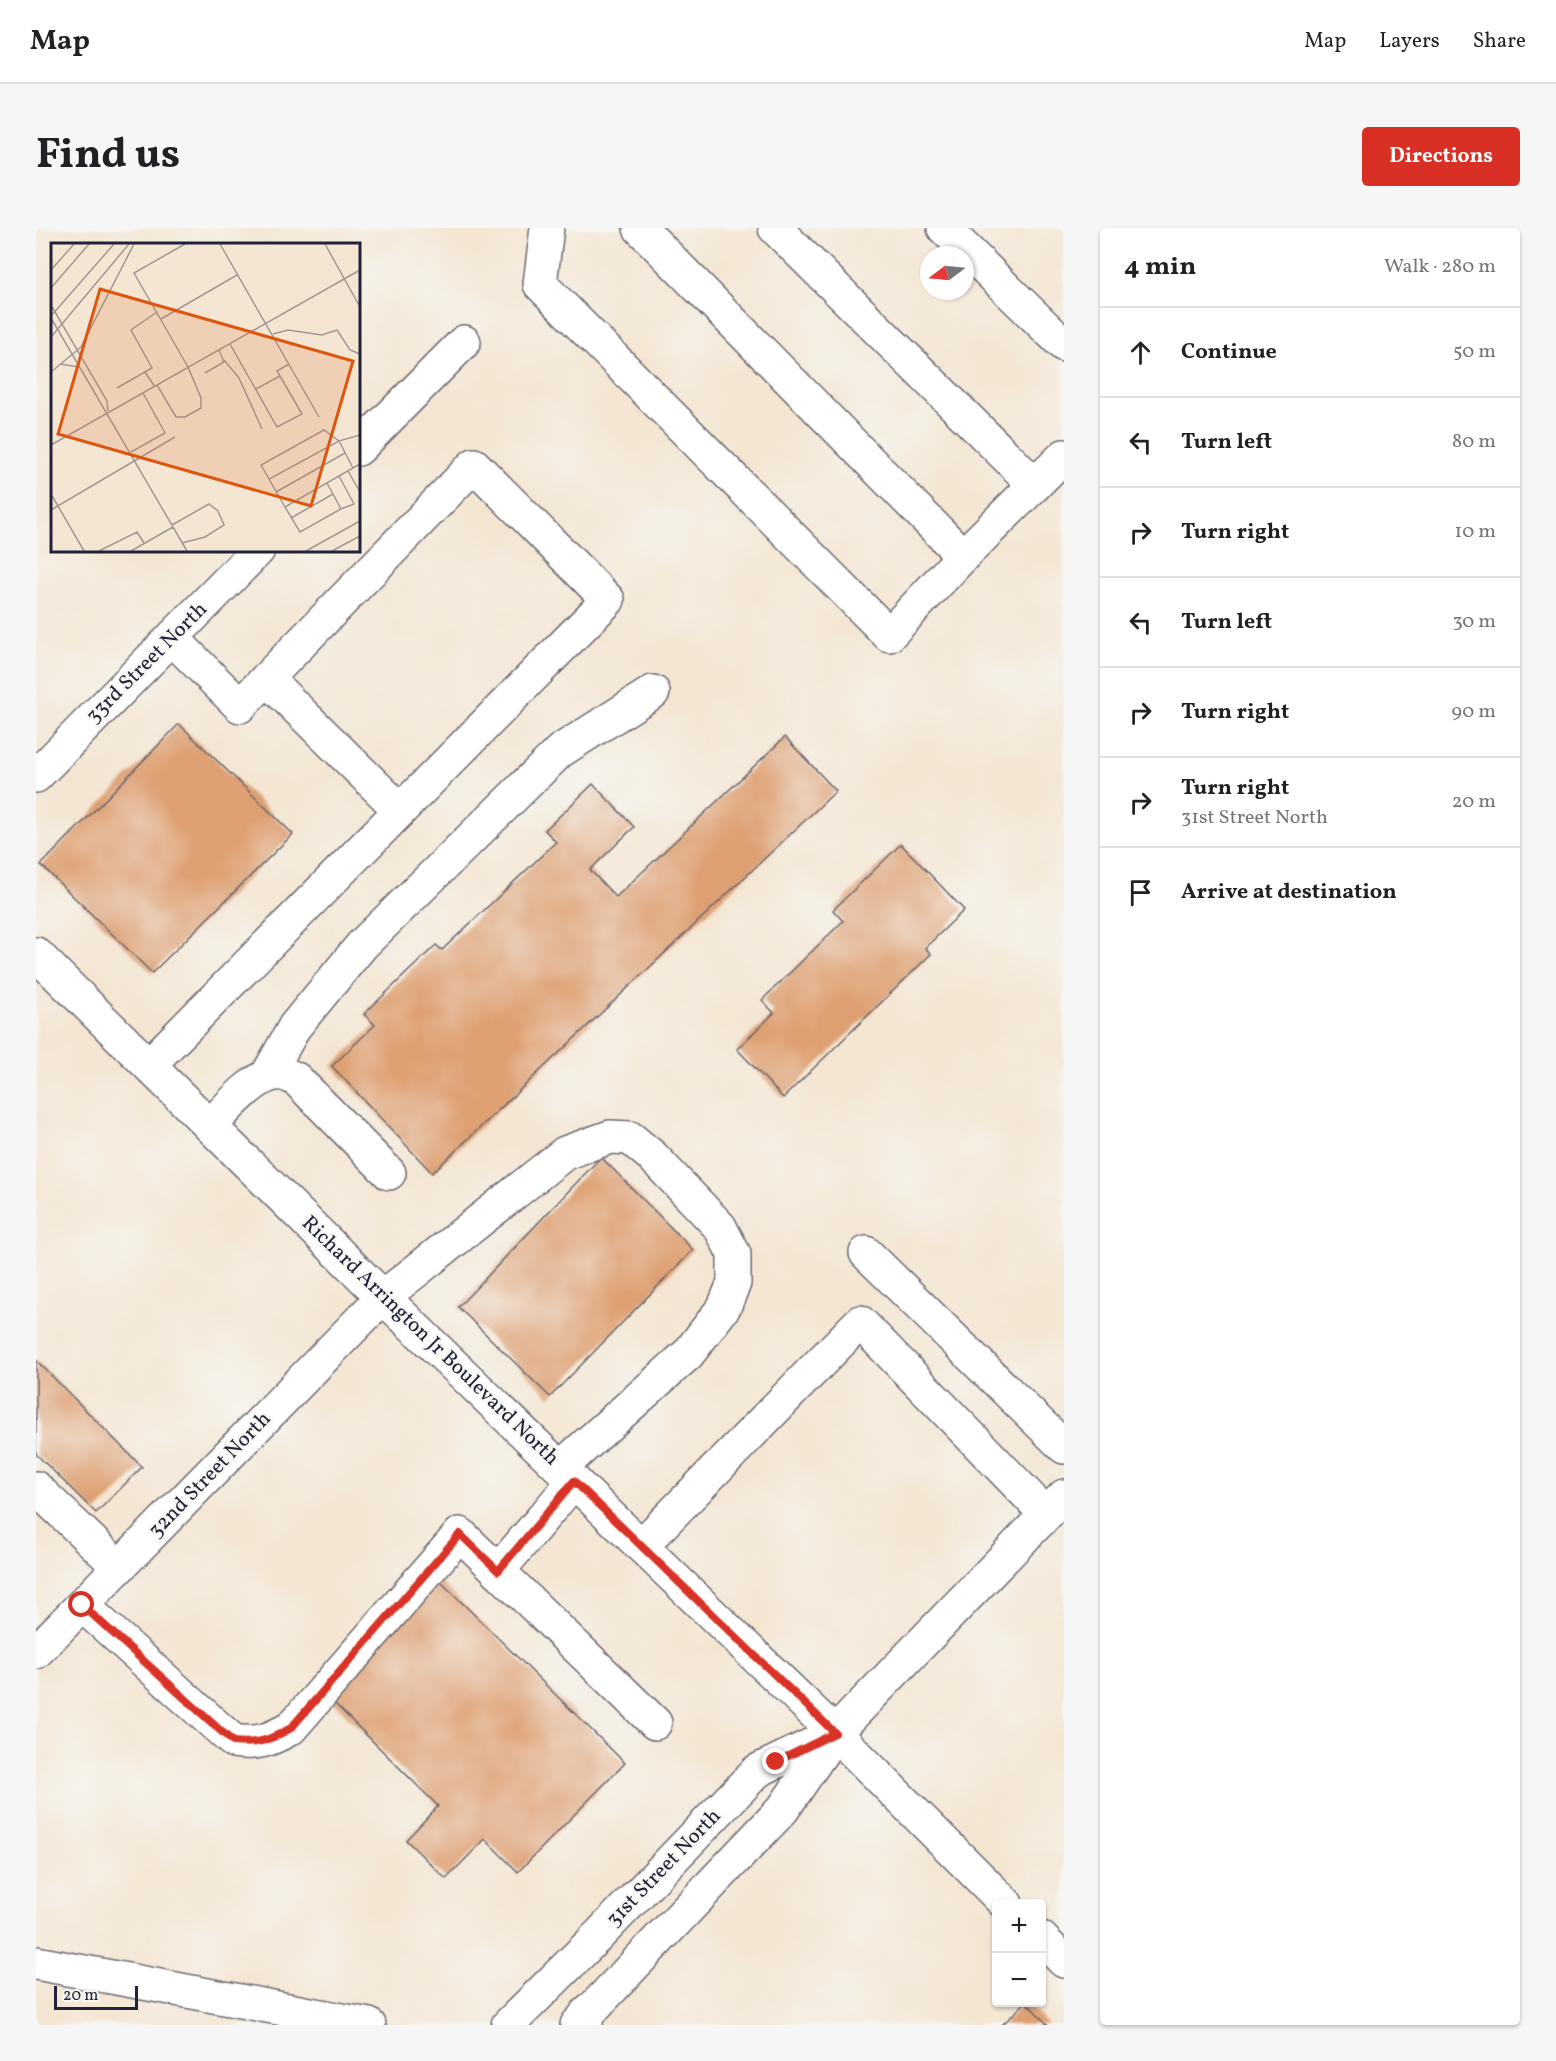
<!DOCTYPE html>
<html lang="en">
<head>
<meta charset="utf-8">
<style>
	body { margin:0; font-family:Vollkorn,serif; background:#f6f6f6; color:#202124 }
	.controls { position:absolute; right:18px; bottom:18px; display:grid; overflow:hidden; border-radius:6px; box-shadow:0 2px 4px #0004 }
	.controls button { width:54px; height:54px; display:grid; place-items:center; padding:0; border:0; border-bottom:2px solid #e0e0e0; background:#fff; color:#202124; font:30px sans-serif }
	.compass { position:absolute; left:884px; top:18px; width:54px; height:54px; border-radius:50%; background:#fff; box-shadow:0 2px 4px #0004; rotate:254deg }
	.scale { position:absolute; left:18px; bottom:15px; width:84px; box-sizing:border-box; padding-left:6px; border:3px solid #22223b; border-top:0; font-size:16px; line-height:21px; white-space:nowrap; color:#22223b; -webkit-text-stroke:4px #f6f6f2; paint-order:stroke }
	.stop { position:absolute; width:18px; height:18px; margin:-14px; border:4px solid #d93025; border-radius:50%; background:#fff }
	.stop.end { background:#d93025; border-color:#fff; box-shadow:0 2px 6px #0008 }
	.list { margin:0; padding:0; list-style:none }
	h2 { display:flex; justify-content:space-between; align-items:center; height:78px; margin:0; padding:0 24px; font-size:26px }
	h2 small { font-size:20px; font-weight:400; color:#757577 }
	.list li { display:grid; grid-template-columns:39px 1fr auto; gap:18px; align-items:center; box-sizing:border-box; height:90px; padding:0 24px; border-top:2px solid #e0e0e0 }
	.list b { display:block; font-size:22px; white-space:nowrap }
	.list p { margin:0; font-size:20px; white-space:nowrap; color:#757577 }
	.list em { font-size:20px; font-style:normal; color:#757577 }
	.icon { flex:none; width:33px; height:33px; fill:none; stroke:currentColor; stroke-width:2; stroke-linecap:round; stroke-linejoin:round }
	.map { position:relative; flex:none; width:1028px; height:1797px; overflow:hidden; border-radius:6px }
	header { display:flex; align-items:center; gap:36px; box-sizing:border-box; height:84px; padding:0 30px; background:#fff; border-bottom:2px solid #e0e0e0 }
	header strong { font-size:28px }
	nav { display:flex; gap:33px; margin-inline-start:auto; font-size:21px }
	.intro { display:flex; align-items:center; justify-content:space-between; box-sizing:border-box; height:144px; padding:0 36px }
	h1 { margin:0; font-size:42px }
	.button { padding:15px 27px; border-radius:6px; background:#d93025; color:#fff; font-size:21px; font-weight:700 }
	main { display:flex; gap:36px; padding:0 36px }
	aside { flex:1; background:#fff; border-radius:6px; box-shadow:0 2px 4px #0004 }
	.map>svg:first-child { display:block }
	.building { fill:#dea073 }
	.lines { fill:none; stroke-linecap:round; stroke-linejoin:round }
	.minor-casing { stroke:#6c6770; stroke-width:36 }
	.highway-casing { stroke:#6c6770; stroke-width:36 }
	.minor { stroke:#fff; stroke-width:33 }
	.highway { stroke:#fff; stroke-width:33 }
	.route { stroke:#d93025; stroke-width:8 }
	.labels { text-anchor:middle; dominant-baseline:central; stroke-width:4.5; stroke-linejoin:round; paint-order:stroke }
	.street-label { font-size:21px; fill:#22223b; stroke:#f6f6f2 }
	.inset-road { fill:none; stroke:#a09896; stroke-width:1.5 }
	.view { fill:#de560e; fill-opacity:0.15; stroke:#de560e; stroke-width:3 }
	.inset-edge { fill:none; stroke:#22223b; stroke-width:3 }
</style>
</head>
<body>
<header>
<strong>Map</strong>
<nav><a>Map</a><a>Layers</a><a>Share</a></nav>
</header>
<div class="intro"><h1>Find us</h1><a class="button">Directions</a></div>
<main>
<div class="map">
<svg width="1028" height="1797" viewBox="0 0 1028 1797">
	<rect width="100%" height="100%" fill="#f6f6f2"/>
	<filter id="ink" filterUnits="userSpaceOnUse"><feTurbulence type="fractalNoise" baseFrequency=".0167" numOctaves="2"/><feDisplacementMap in="SourceGraphic" scale="12" xChannelSelector="R" yChannelSelector="G"/><feConvolveMatrix kernelMatrix="1 2 1 2 8 2 1 2 1" color-interpolation-filters="sRGB"/></filter>
	<filter id="wash" filterUnits="userSpaceOnUse"><feTurbulence type="fractalNoise" baseFrequency=".008" numOctaves="4" result="noise"/><feDisplacementMap in="SourceGraphic" scale="24" xChannelSelector="R" yChannelSelector="G"/><feGaussianBlur stdDeviation="1.35" result="paint"/><feColorMatrix in="noise" values="0 0 0 0 0 0 0 0 0 0 0 0 0 0 0 0 0 1.4 0 .05"/><feComposite in="paint" operator="in"/></filter>
	<g filter="url(#wash)">
		<rect width="100%" height="100%" fill="#f4e6d3"/>
		<g id="blocks">
			<g class="building">
				<path d="M143,496L257,606L116,745L5,637Z"/>
				<path d="M749,509L800,563L396,945L296,838L339,797L328,786L400,717L406,722L520,614L509,602L557,556L598,599L554,642L580,669Z"/>
				<path d="M865,616L928,682L889,720L895,726L747,870L701,821L738,785L726,772L807,693L797,682Z"/>
				<path d="M565,929L657,1022L514,1169L422,1079Z"/>
				<path d="M0,1132L106,1239L60,1285L0,1226Z"/>
				<path d="M402,1351L589,1535L482,1644L449,1611L410,1651L370,1612L402,1578L289,1466Z"/>
				<path d="M990,1774L1012,1797H966Z"/>
			</g>
		</g>
	</g>
	<g filter="url(#ink)">
		<use href="#blocks" fill-opacity="0" stroke="#6c6770" stroke-width="1.5"/>
		<g class="lines">
			<g class="minor-casing">
				<g id="minor">
					<path d="M511,0L504,56L853,407L927,328"/>
					<path d="M604,0L927,328L1028,228"/>
					<path d="M739,0L999,257"/>
					<path d="M908,0L1028,117"/>
					<path d="M322,221L428,114"/>
					<path d="M231,451L364,582"/>
					<path d="M0,548L222,322"/>
					<path d="M0,726L347,1069L799,1505L970,1676"/>
					<path d="M113,837L572,372L438,237L204,478L136,410"/>
					<path d="M231,848L259,798L326,717L524,523L617,464"/>
					<path d="M174,898C190,882 221,843 246,846C251,846 256,850 260,851L353,945"/>
					<path d="M830,1025L1028,1219"/>
					<path d="M0,1260L83,1339"/>
					<path d="M605,1318L824,1094L1010,1286"/>
					<path d="M462,1343L538,1253"/>
					<path d="M46,1377L197,1513C221,1517 234,1512 255,1500L424,1306L619,1495"/>
					<path d="M0,1424L347,1069L529,925L574,909L594,910L617,929L684,999L698,1026V1055L688,1079L652,1126L524,1240"/>
					<path d="M1005,1710L1028,1733"/>
					<path d="M472,1797L564,1706L721,1543L798,1506"/>
					<path d="M541,1797L747,1581L799,1505L1028,1268"/>
				</g>
			</g>
			<g class="highway-casing">
				<g id="highway">
					<path d="M0,1735L333,1797"/>
					<path d="M550,1797V1786"/>
				</g>
			</g>
			<use href="#minor" class="minor"/>
			<use href="#highway" class="highway"/>
		</g>
	</g>
	<g class="lines" filter="url(#ink)">
		<path class="route" d="M46,1377L197,1514C221,1517 234,1512 255,1500L424,1306L462,1343L538,1253L799,1505L740,1534"/>
	</g>
	<g class="labels">
		<g class="street-label">
			<text transform="translate(111 435) rotate(-45)">33rd Street North</text>
			<text transform="translate(394 1113) rotate(44)">Richard Arrington Jr Boulevard North</text>
			<text transform="translate(174 1247) rotate(-46)">32nd Street North</text>
			<text transform="translate(628 1640) rotate(-46)">31st Street North</text>
		</g>
	</g>
	<g transform="translate(15 15)">
		<rect width="309" height="309" fill="#f4e6d3"/>
		<path class="inset-road" d="M169,1L268,174M274,1L309,64M0,27L23,1M0,45L38,1M0,62L56,158L57,168M0,73L63,1M0,75L136,308M110,76L186,32M222,91L237,87L271,92L286,87L299,107L309,111M0,94L78,1M179,101L226,184L251,171L226,128L238,121M173,117L188,135L211,186M9,121L28,124M0,129L30,104L83,1M94,129L104,144M154,130L173,119L168,107M106,142L125,174H134L150,165V155L137,124L83,30L134,1M66,145L101,125L80,87L106,69M205,146L229,133M0,202L309,27M80,209L114,190L92,150M302,225L288,198L218,236L234,264L309,221M297,228L309,249M288,233L303,261L290,266M218,236L210,222L273,187L288,198L309,192M225,249L294,210M0,251L33,308M234,264L249,289L290,266L276,240M0,267L124,194M240,275L282,251M121,282L158,261L167,268L173,282L154,294L131,300M48,308L86,289L93,300M80,308L122,284M255,308L309,278M281,308L309,293"/>
		<path class="view" d="M49,46L302,118L260,263L7,191Z"/>
		<rect width="309" height="309" class="inset-edge"/>
	</g>
</svg>
<div class="controls">
<button>+</button>
<button>−</button>
</div>
<svg class="compass" viewBox="-18 -18 36 36"><path d="M0-13l5 13h-10z" fill="#e53935"/><path d="M0 13l5-13h-10z" fill="#757577"/></svg>
<div class="scale">20 m</div>
<div class="stop" style="left:46px;top:1377px"></div>
<div class="stop end" style="left:740px;top:1534px"></div>
</div>
<aside>
<h2>4 min<small>Walk · 280 m</small></h2>
<ul class="list">
<li><svg class="icon" aria-label="ahead" viewBox="0 0 24 24"><path d="M12 20V5M6 11l6-6 6 6"/></svg><div><b>Continue</b></div><em>50 m</em></li>
<li><svg class="icon" aria-label="left" viewBox="0 0 24 24"><path d="M17 20v-9H6M10 6l-5 5 5 5"/></svg><div><b>Turn left</b></div><em>80 m</em></li>
<li><svg class="icon" aria-label="right" viewBox="0 0 24 24"><path d="M7 20v-9h11M14 6l5 5-5 5"/></svg><div><b>Turn right</b></div><em>10 m</em></li>
<li><svg class="icon" aria-label="left" viewBox="0 0 24 24"><path d="M17 20v-9H6M10 6l-5 5 5 5"/></svg><div><b>Turn left</b></div><em>30 m</em></li>
<li><svg class="icon" aria-label="right" viewBox="0 0 24 24"><path d="M7 20v-9h11M14 6l5 5-5 5"/></svg><div><b>Turn right</b></div><em>90 m</em></li>
<li><svg class="icon" aria-label="right" viewBox="0 0 24 24"><path d="M7 20v-9h11M14 6l5 5-5 5"/></svg><div><b>Turn right</b><p>31st Street North</p></div><em>20 m</em></li>
<li><svg class="icon" aria-label="arrive" viewBox="0 0 24 24"><path d="M6 21V4h12l-3 4 3 4H6"/></svg><div><b>Arrive at destination</b></div></li>
</ul>
</aside>
</main>
</body>
</html>
